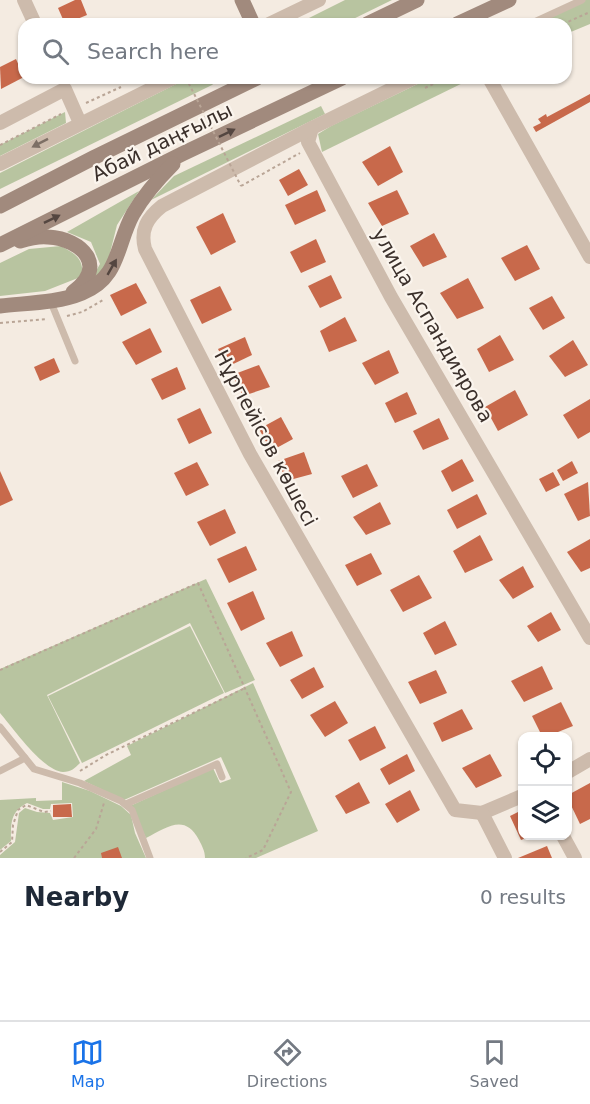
<!DOCTYPE html>
<html lang="en">
<head>
<meta charset="utf-8">
<style>
	body { margin:0; font-family:"DejaVu Sans",sans-serif; background:#f2f2f3; color:#1f2937 }
	.controls { position:absolute; right:18px; bottom:18px; display:grid; overflow:hidden; border-radius:12px; box-shadow:0 2px 4px #0004 }
	.controls button { width:54px; height:54px; display:grid; place-items:center; padding:0; border:0; border-bottom:2px solid #e0e1e3; background:#fff; color:#1f2937; font:30px sans-serif }
	.list { margin:0; padding:0; list-style:none }
	h2 { display:flex; justify-content:space-between; align-items:center; height:78px; margin:0; padding:0 24px; font-size:26px }
	h2 small { font-size:20px; font-weight:400; color:#747a83 }
	.icon { flex:none; width:33px; height:33px; fill:none; stroke:currentColor; stroke-width:2; stroke-linecap:round; stroke-linejoin:round }
	.map { position:relative; flex:none; width:590px; height:858px; overflow:hidden }
	.search { position:absolute; background:#fff; box-shadow:0 2px 4px #0004; left:18px; right:18px; top:18px; height:66px; display:flex; align-items:center; gap:15px; box-sizing:border-box; padding:0 21px; border-radius:18px; color:#747a83; font-size:22px }
	.sheet { height:162px; background:#fff }
	nav { display:flex; justify-content:space-around; align-items:center; box-sizing:border-box; height:84px; border-top:2px solid #e0e1e3; background:#fff; font-size:16px; color:#747a83 }
	nav a { display:grid; justify-items:center; gap:3px }
	nav .on { color:#1a73e8 }
	.map>svg:first-child { display:block }
	.green { fill:#b8c4a0 }
	.building { fill:#c8694b }
	.lines { fill:none; stroke-linecap:round; stroke-linejoin:round }
	.path { stroke:#b9a596; stroke-width:2; stroke-dasharray:3 3; stroke-linecap:butt }
	.lane { stroke:#cdbbac; stroke-width:7 }
	.street { stroke:#cdbbac; stroke-width:14 }
	.secondary { stroke:#a18a7d; stroke-width:15 }
	.path-bridge { stroke:#b9a596; stroke-width:2; stroke-dasharray:3 3; stroke-linecap:butt }
	.oneway { fill:#544640 }
	.oneway2 { fill:#7d6f65 }
	.labels { text-anchor:middle; dominant-baseline:central; stroke-width:4.5; stroke-linejoin:round; paint-order:stroke }
	.street-label { font-size:20px; fill:#3b302b; stroke:#fbf5ee }
</style>
</head>
<body>
<div class="map">
<svg width="590" height="858" viewBox="0 0 590 858">
	<rect width="100%" height="100%" fill="#f4ebe1"/>
	<g class="green">
		<path d="M345,0H392L343,24H302L301,22Z"/>
		<path d="M582,0H590V24L566,34V24H530Z"/>
		<path d="M188,78H220L212,85L0,189V173Z"/>
		<path d="M430,78H473L322,152L318,134L331,126Z"/>
		<path d="M321,106L325,114L151,200L174,176Z"/>
		<path d="M65,112L66,123L0,156V145Z"/>
		<path d="M139,191L117,225L107,265L87,287L100,264L91,242L67,232Z"/>
		<path d="M61,246C76,255 82,256 83,276L45,291L0,296V263L29,249Z"/>
		<path d="M206,579L255,680L225,693L190,623L47,695L80,763C75,768 71,772 63,772C43,771 13,728 0,713V669Z"/>
		<path d="M190,626L224,693L82,763L48,696Z"/>
		<path d="M253,683L318,831L256,858H205C205,851 202,846 199,840C185,813 167,827 146,838L130,806L213,768L220,783L231,779L221,757L124,800L84,781L131,755L127,746Z"/>
		<path d="M62,782L90,791L121,806L131,815L135,833L146,858H0V855L15,842L19,813L25,808L37,812L50,813L53,820L73,817L72,803L51,804L50,809H43L27,803C10,812 11,823 11,841L0,850V800L36,798V801L62,800Z"/>
	</g>
	<g class="building">
		<path d="M75,0H81L87,15L65,24L58,8Z"/>
		<path d="M16,59L24,77L1,89L0,67Z"/>
		<path d="M590,94V102L536,132L533,127L541,123L538,119L546,114L547,117Z"/>
		<path d="M390,146L403,172L378,186L362,162Z"/>
		<path d="M299,169L308,185L288,196L279,180Z"/>
		<path d="M317,190L326,211L295,225L285,205Z"/>
		<path d="M397,190L409,214L382,226L368,203Z"/>
		<path d="M223,213L236,242L211,255L196,227Z"/>
		<path d="M434,233L447,257L423,267L410,246Z"/>
		<path d="M316,239L326,262L301,273L290,252Z"/>
		<path d="M527,245L540,269L515,281L501,258Z"/>
		<path d="M331,275L342,298L320,308L308,286Z"/>
		<path d="M468,278L484,308L457,319L440,293Z"/>
		<path d="M136,283L147,303L121,316L110,295Z"/>
		<path d="M220,286L232,310L202,324L190,300Z"/>
		<path d="M552,296L565,318L543,330L529,308Z"/>
		<path d="M345,317L357,341L329,352L320,331Z"/>
		<path d="M150,328L162,352L136,365L122,342Z"/>
		<path d="M500,335L514,360L489,372L477,349Z"/>
		<path d="M245,337L252,355L227,367L218,349Z"/>
		<path d="M573,340L588,365L565,377L549,356Z"/>
		<path d="M389,350L399,373L375,385L362,363Z"/>
		<path d="M54,358L60,372L40,381L34,367Z"/>
		<path d="M259,365L270,387L243,396L232,375Z"/>
		<path d="M177,367L186,389L162,400L151,379Z"/>
		<path d="M515,390L528,415L498,431L485,407Z"/>
		<path d="M407,392L417,414L395,423L385,403Z"/>
		<path d="M590,399V432L578,439L563,415Z"/>
		<path d="M200,408L212,433L189,444L177,419Z"/>
		<path d="M281,417L293,439L271,451L259,429Z"/>
		<path d="M439,418L449,439L423,450L413,431Z"/>
		<path d="M304,452L312,474L286,481L278,461Z"/>
		<path d="M462,459L474,481L452,492L441,471Z"/>
		<path d="M572,461L578,473L563,481L557,470Z"/>
		<path d="M197,462L209,485L186,496L174,473Z"/>
		<path d="M367,464L378,486L353,498L341,476Z"/>
		<path d="M0,471L13,500L0,506Z"/>
		<path d="M553,472L560,485L546,492L539,479Z"/>
		<path d="M588,482L590,516L578,521L564,494Z"/>
		<path d="M477,494L487,514L457,529L447,510Z"/>
		<path d="M380,502L391,524L366,535L353,517Z"/>
		<path d="M225,509L236,533L210,546L197,522Z"/>
		<path d="M480,535L493,560L465,573L453,551Z"/>
		<path d="M590,539V568L581,572L567,552Z"/>
		<path d="M246,546L257,570L229,583L217,559Z"/>
		<path d="M371,553L382,574L357,586L345,565Z"/>
		<path d="M523,566L534,587L513,599L499,580Z"/>
		<path d="M419,575L432,598L403,612L390,590Z"/>
		<path d="M253,591L265,619L241,631L227,603Z"/>
		<path d="M551,612L561,630L538,642L527,626Z"/>
		<path d="M445,621L457,645L435,655L423,633Z"/>
		<path d="M292,631L303,656L280,667L266,643Z"/>
		<path d="M542,666L553,689L524,702L511,681Z"/>
		<path d="M314,667L324,687L302,699L290,680Z"/>
		<path d="M436,670L447,693L420,704L408,682Z"/>
		<path d="M335,701L348,723L325,737L310,715Z"/>
		<path d="M561,702L573,726L548,736H542L532,716Z"/>
		<path d="M462,709L473,729L442,742L433,723Z"/>
		<path d="M375,726L386,748L360,761L348,740Z"/>
		<path d="M407,754L415,771L389,785L380,769Z"/>
		<path d="M490,754L502,776L476,788L462,768Z"/>
		<path d="M359,782L370,803L346,814L335,796Z"/>
		<path d="M590,783V819L580,824L568,799V795Z"/>
		<path d="M410,790L420,810L397,823L385,804Z"/>
		<path d="M71,804L72,817H53V805Z"/>
		<path d="M522,810V836H531L521,840L510,816Z"/>
		<path d="M547,846L552,858H518Z"/>
		<path d="M118,847L122,858H102L101,853Z"/>
	</g>
	<g class="lines">
		<g class="path">
			<path d="M563,24L590,12"/>
			<path d="M425,88L446,78"/>
			<path d="M86,103L121,87"/>
			<path d="M0,145L61,114"/>
			<path d="M241,186L300,153"/>
			<path d="M67,316L82,312L103,300"/>
			<path d="M0,323L47,319"/>
			<path d="M0,670L198,583L291,792L263,850L246,858"/>
			<path d="M80,771L106,755L245,688"/>
			<path d="M0,852L12,842L13,825L18,810L26,805L44,812L51,811"/>
			<path d="M74,858L96,829L104,803"/>
		</g>
		<g class="lane">
			<path d="M530,24L582,0"/>
			<path d="M50,300L75,361"/>
			<path d="M0,727L34,769L80,783L121,801L132,810L150,858"/>
			<path d="M0,771L25,758"/>
			<path d="M126,804L217,764L222,777"/>
		</g>
		<g class="street">
			<path d="M24,0L35,24"/>
			<path d="M269,24L319,0"/>
			<path d="M414,78L312,128L308,142L391,297L590,638"/>
			<path d="M489,78L590,257"/>
			<path d="M0,123L65,89L80,123"/>
			<path d="M312,128L162,206C147,218 140,230 145,249L250,454L455,810L482,813L522,796"/>
			<path d="M0,164L173,78"/>
			<path d="M568,772L590,759"/>
			<path d="M482,813L505,858"/>
			<path d="M563,836L575,858"/>
		</g>
		<g class="secondary">
			<path d="M242,0L253,24"/>
			<path d="M367,24L417,0"/>
			<path d="M457,24L509,0"/>
			<path d="M0,206L95,157L257,78"/>
			<path d="M20,241C30,238 39,236 48,237C83,239 108,267 73,292"/>
			<path d="M0,245L182,154L342,78"/>
			<path d="M0,306C26,303 58,303 82,293C120,278 116,245 133,214C144,195 158,179 173,164"/>
		</g>
		<path class="path-bridge" d="M186,78L241,186"/>
	</g>
	<defs><path id="oneway-solid" d="M-6-.8H1V-3.2L6.5 0L1 3.2V.8H-6Z" transform="scale(1.5)"/></defs>
	<g class="oneway">
		<use href="#oneway-solid" transform="translate(227 133) rotate(-26)"/>
		<use href="#oneway-solid" transform="translate(52 219) rotate(-26)"/>
		<use href="#oneway-solid" transform="translate(112 267) rotate(-60)"/>
	</g>
	<use class="oneway2" href="#oneway-solid" transform="translate(40 143) rotate(153)"/>
	<g class="labels">
		<g class="street-label">
			<text transform="translate(162 142) rotate(-26)">Абай даңғылы</text>
			<text transform="translate(433 325) rotate(60)">улица Аспандиярова</text>
			<text transform="translate(266 438) rotate(62)">Нұрпейісов көшесі</text>
		</g>
	</g>
</svg>
<div class="controls">
<button><svg class="icon" aria-label="locate" viewBox="0 0 24 24"><circle cx="12" cy="12" r="6"/><path d="M12 2v4M12 18v4M2 12h4M18 12h4"/></svg></button>
<button><svg class="icon" aria-label="layers" viewBox="0 0 24 24"><path d="M12 4l9 5-9 5-9-5zM3 14l9 5 9-5"/></svg></button>
</div>
<div class="search"><svg class="icon" aria-label="search" viewBox="0 0 24 24"><circle cx="10" cy="10" r="6"/><path d="M15 15l6 6"/></svg>Search here</div>
</div>
<section class="sheet">
<h2>Nearby<small>0 results</small></h2>
<ul class="list">
</ul>
</section>
<nav>
<a class="on"><svg class="icon" aria-label="map" viewBox="0 0 24 24"><path d="M3 6l6-2 6 2 6-2v14l-6 2-6-2-6 2zM9 4v14M15 6v14"/></svg>Map</a>
<a><svg class="icon" aria-label="directions" viewBox="0 0 24 24"><path d="M12 3l9 9-9 9-9-9zM9 14v-3h6M13 9l2 2-2 2"/></svg>Directions</a>
<a><svg class="icon" aria-label="saved" viewBox="0 0 24 24"><path d="M7 4h10v16l-5-4-5 4z"/></svg>Saved</a>
</nav>
</body>
</html>
